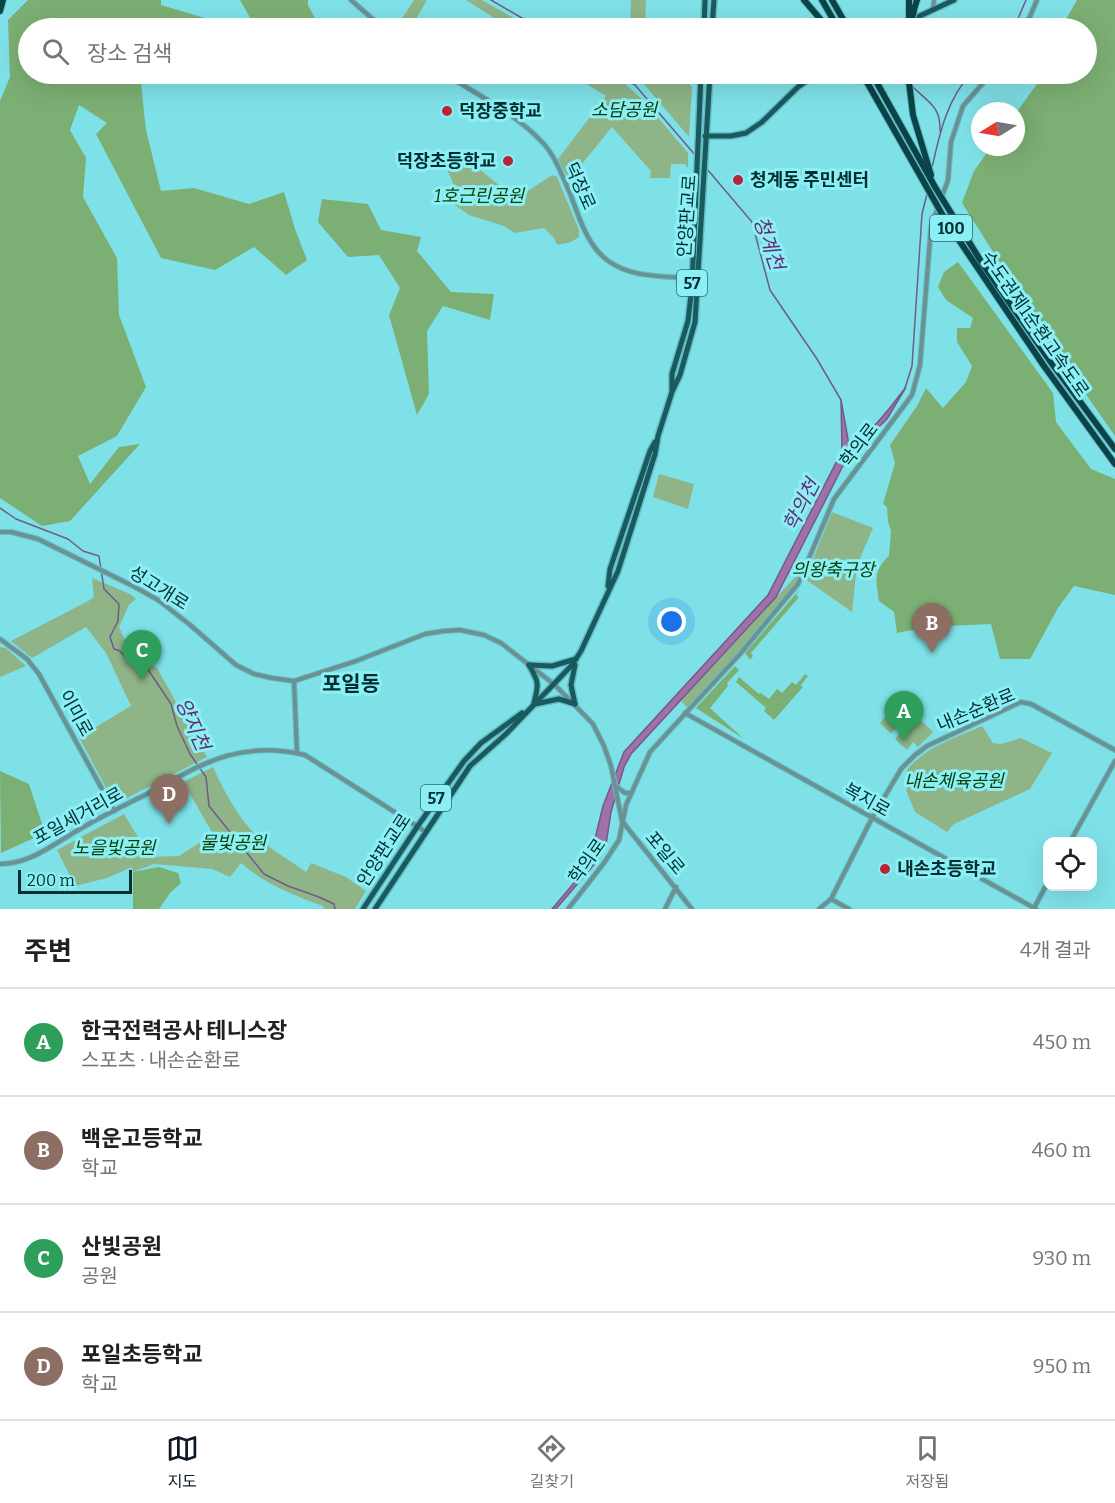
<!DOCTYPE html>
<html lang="ko">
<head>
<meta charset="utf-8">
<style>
	body { margin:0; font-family:Bitter,"Noto Sans KR",serif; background:#f2f2f2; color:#202124 }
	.controls { position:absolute; right:18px; bottom:18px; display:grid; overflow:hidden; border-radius:12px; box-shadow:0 6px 24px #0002 }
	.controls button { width:54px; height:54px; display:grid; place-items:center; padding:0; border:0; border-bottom:2px solid #e0e0e0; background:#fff; color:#202124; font:30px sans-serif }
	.compass { position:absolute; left:971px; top:102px; width:54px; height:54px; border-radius:50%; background:#fff; box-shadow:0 6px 24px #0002; rotate:259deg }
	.scale { position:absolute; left:18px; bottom:15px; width:114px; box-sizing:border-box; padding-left:6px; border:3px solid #012f31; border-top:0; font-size:16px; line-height:21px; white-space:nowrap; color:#012f31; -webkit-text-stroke:4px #8ceff5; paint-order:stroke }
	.you { position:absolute; left:672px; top:622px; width:21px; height:21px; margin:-15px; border:4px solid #fff; border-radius:50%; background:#1a73e8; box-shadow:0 0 0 9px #1a73e833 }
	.badge { display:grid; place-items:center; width:39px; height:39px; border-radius:50%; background:#111827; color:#fff; font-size:20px; font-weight:700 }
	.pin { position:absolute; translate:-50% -50px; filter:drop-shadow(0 2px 3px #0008) }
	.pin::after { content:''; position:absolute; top:32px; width:21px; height:18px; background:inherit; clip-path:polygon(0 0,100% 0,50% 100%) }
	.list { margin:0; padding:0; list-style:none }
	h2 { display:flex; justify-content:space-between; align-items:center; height:78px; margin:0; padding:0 24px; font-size:26px }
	h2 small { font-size:20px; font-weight:400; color:#757577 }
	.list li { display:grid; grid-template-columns:39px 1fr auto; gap:18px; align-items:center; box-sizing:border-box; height:108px; padding:0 24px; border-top:2px solid #e0e0e0 }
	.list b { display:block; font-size:22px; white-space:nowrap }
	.list p { margin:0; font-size:20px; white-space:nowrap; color:#757577 }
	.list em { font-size:20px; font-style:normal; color:#757577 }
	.icon { flex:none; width:33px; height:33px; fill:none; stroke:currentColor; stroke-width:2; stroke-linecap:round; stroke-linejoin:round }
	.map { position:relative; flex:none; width:1115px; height:909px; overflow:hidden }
	.search { position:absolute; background:#fff; box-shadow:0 6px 24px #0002; left:18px; right:18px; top:18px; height:66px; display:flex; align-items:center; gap:15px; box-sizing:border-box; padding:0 21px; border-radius:33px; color:#757577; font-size:22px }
	.sheet { height:510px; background:#fff }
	nav { display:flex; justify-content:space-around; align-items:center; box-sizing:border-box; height:84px; border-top:2px solid #e0e0e0; background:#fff; font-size:16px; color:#757577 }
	nav a { display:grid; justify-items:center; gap:3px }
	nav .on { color:#111827 }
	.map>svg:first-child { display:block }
	.green { fill:#8eb487 }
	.forest { fill:#7caf73 }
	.water { fill:#a070aa; stroke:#705c86; stroke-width:1.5 }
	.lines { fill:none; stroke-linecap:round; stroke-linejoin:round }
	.stream { stroke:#705c86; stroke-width:1.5 }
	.minor-casing { stroke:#66bdc3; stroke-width:6 }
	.major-casing { stroke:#66bdc3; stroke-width:8 }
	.highway-casing { stroke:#66bdc3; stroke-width:8 }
	.minor { stroke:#6b9193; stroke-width:4 }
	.major { stroke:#195a5e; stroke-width:5 }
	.highway { stroke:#0a4448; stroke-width:6 }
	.highway-bridge-casing { stroke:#66bdc3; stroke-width:8; stroke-linecap:butt }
	.highway-bridge { stroke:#0a4448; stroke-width:6 }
	.poi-dot { fill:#b62536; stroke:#8ceff5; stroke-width:2 }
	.labels { text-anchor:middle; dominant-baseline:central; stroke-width:6; stroke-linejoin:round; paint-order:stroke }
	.shield { fill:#8ceff5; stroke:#2b696c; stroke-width:1.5 }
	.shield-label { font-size:16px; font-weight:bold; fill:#012f31 }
	.park-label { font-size:18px; font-style:italic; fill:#083e00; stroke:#8ceff5 }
	.poi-label { font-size:18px; font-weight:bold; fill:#012f31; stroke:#8ceff5; text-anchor:start }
	.street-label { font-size:18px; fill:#012f31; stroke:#8ceff5 }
	.water-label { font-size:20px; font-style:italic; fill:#682c74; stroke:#8ceff5 }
	.quarter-label { font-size:21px; font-weight:bold; fill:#012f31; stroke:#8ceff5 }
</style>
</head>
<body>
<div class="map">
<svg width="1115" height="909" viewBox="0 0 1115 909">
	<rect width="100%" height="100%" fill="#7fe1e8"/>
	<g class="green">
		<path d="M414,0H427L411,28H396Z"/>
		<path d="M466,0H482L531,28H510Z"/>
		<path d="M631,0H646L645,28H630Z"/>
		<path d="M570,74H608L624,83L642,99L688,153V168L685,164H671L670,178H650L651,171L612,127L569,180L558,159L606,96Z"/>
		<path d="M628,74H655V81L688,83L692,87L689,137L643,83Z"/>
		<path d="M445,154L454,156L462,155L516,199L552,175L557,177L579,230V237L571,242L557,245L554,238L544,228L515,233L504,226L469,215L452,203L456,190L443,160Z"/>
		<path d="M659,474L694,484L688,509L653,497Z"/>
		<path d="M832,512L873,528L857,565L852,612L805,579Z"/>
		<path d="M797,575L801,578L799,580L739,653L688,708L681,701Z"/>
		<path d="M92,578L130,594L136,599L129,605L119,627L131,654L157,668L207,757L117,803L113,801L79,737L131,706L106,653L86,627L32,658L11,641L90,600L94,597Z"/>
		<path d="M0,647L6,648L26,666L0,677Z"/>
		<path d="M897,703L909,714L891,734L880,723Z"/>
		<path d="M916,716L933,732L918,747L913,742L907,750L895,739L901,732L909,738L901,731Z"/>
		<path d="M982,726L993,743L1001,744L1021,738L1052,753L1030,789L954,824L947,832L915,812L906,790L913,774L906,771C925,747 955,738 982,726Z"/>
		<path d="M213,767C227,797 241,824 267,845C279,855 293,862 306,872L311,863L346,877L366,891L355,909H325L323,906C293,895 265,884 241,863L230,877L212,869L154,864L133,872L132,867L107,878L75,886L57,850L124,814L150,857L179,856L213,834L183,782Z"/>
	</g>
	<g class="forest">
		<path d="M28,0H161V5L208,19L202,28H28V74H140L146,130L161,191L194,188L249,204L284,192L295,229L307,260L286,275L254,247L215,270L161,258L96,134L107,123L79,105L70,130L86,158L83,197L117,258L119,315L146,387L117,436L78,456L90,484L119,447L140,444L70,521L42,526L0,498V101L10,77L8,20Z"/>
		<path d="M240,0H308V5L320,28H256Z"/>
		<path d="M1077,0H1115V436L1062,360L962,203L974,171L991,147H1016V113L1044,74H1086V28H1061Z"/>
		<path d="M322,199L368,204L381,230L421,237L417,251L451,292L494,294L490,320L443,306L427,331L429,394L417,415L389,315L400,288L379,255L348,257L318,222Z"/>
		<path d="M958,262L1053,393L1056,422L1091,469L1115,479V595L1074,586L1058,608L1030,659H1000L991,624L928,627L897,633L894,612L879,601C876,581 873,570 889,556L891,531L888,522L887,507L883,504L895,463L890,445L917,406L926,388L943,408L966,382L972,366L957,342V328H970L973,318L946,300L938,287L944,272Z"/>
		<path d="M800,589L796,595L799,597L751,653L753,656L750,660L745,653Z"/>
		<path d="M735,666L739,670L727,683L728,686L710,708L744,739L696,708Z"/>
		<path d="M805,674L808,676L801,685L799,684L803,687L774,720L764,711L766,708L736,682L739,677L759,694L761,693L769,699L777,689L782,693L792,682L796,685Z"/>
		<path d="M0,771L29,784L45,833L1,853Z"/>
		<path d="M159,867L178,873L181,883L170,893L159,909H133V872Z"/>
	</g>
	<path class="water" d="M906,387L887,419L848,456L776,597L631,754L624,767L611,812L606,845L597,861L556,909H552L579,877L591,855L603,806L624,752L768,595L842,451L841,400L849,445C874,431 889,409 906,387Z"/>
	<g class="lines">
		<g class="stream">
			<path d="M491,0L539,28"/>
			<path d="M847,20L854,28"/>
			<path d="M1014,28L1026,0"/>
			<path d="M615,74L635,85L696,156"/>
			<path d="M900,74L906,79"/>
			<path d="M911,85C927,102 941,105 940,131"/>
			<path d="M932,168C939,136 947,98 971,74"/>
			<path d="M707,169L752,222L770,290L817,359L841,400"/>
			<path d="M905,388L912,366L922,214L927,194"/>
			<path d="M0,508L16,519L68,539L83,551L99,556L104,589L119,604L118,621L110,637L114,649L120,651L128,660L145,665L171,704L177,726L190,754L206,777L209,806L264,874L288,886L319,897L334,904L335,909"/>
		</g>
		<g class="minor-casing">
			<g id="minor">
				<path d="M351,0L383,28"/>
				<path d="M933,10L934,0"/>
				<path d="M1025,28L1037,0"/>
				<path d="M445,74C478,95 516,114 543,143C555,156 562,175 569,191C576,208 581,227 591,242C613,279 656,276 694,278"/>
				<path d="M0,532H11L38,539L133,586L158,600L189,624L236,665L254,674L272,678L294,681L356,661L425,634L444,631L460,630L484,635L501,643L555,685L593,724L604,746L611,766L622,821L692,909"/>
				<path d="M0,639L27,659L39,674L114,811"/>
				<path d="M294,681L297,753"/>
				<path d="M685,713L1036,909"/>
				<path d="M617,787L625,793H631"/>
				<path d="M1070,842L1115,761"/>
				<path d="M0,864C29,864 51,846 75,832C98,818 121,807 145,795C200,765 239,739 305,755L426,832"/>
				<path d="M831,899L849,909"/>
				<path d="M1034,908L1048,882"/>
				<path d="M568,909L604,863L619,840L626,805L650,752L740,654L798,584L834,499L912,395L920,365L931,227L948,180L951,142L963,106L991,74"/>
				<path d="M665,909L676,887"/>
				<path d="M819,909L831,899L872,818L901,769L915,755L927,746L1021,702L1031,704L1115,750"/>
			</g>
		</g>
		<g class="major-casing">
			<g id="major">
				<path d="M704,28L705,0"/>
				<path d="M712,28L714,0"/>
				<path d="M894,28L954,0"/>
				<path d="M705,136H731L746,133L762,122L798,87L816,74"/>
				<path d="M672,390V374L688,321L692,286L701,74"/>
				<path d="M608,586L610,569L650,451L655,442"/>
				<path d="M529,665L552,666L576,659"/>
				<path d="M529,665C539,682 539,684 534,703"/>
				<path d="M575,665L571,685L575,704"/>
				<path d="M535,704L559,699L575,704"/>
				<path d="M363,909L417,827L464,761L481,743L522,713"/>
				<path d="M375,909L470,766L506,734L572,665L581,651L618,571L655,454L658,436L672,392L680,375L695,322L710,74"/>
			</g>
		</g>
		<g class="highway-casing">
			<g id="highway">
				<path d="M804,0L828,28"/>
				<path d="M822,0L838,28"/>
				<path d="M832,0L848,28"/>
				<path d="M915,6L917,0"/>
				<path d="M0,11L3,0"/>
				<path d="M860,74L868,84"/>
				<path d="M872,74L935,187"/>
				<path d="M908,74L913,115L931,175"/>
				<path d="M1050,361L1115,449"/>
				<path d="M1044,366L1115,464"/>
			</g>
		</g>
		<use href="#minor" class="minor"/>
		<use href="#major" class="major"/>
		<use href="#highway" class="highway"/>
		<g class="highway-bridge-casing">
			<g id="highway-bridge">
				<path d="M912,19L915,6"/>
				<path d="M909,28V0"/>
				<path d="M868,84L946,221L1044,366"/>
				<path d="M935,187L982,263L1050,361"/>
			</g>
		</g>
		<use href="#highway-bridge" class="highway-bridge"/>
	</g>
	<g class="poi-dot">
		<circle cx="447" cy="111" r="6"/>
		<circle cx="508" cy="161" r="6"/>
		<circle cx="738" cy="180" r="6"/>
		<circle cx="885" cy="869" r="6"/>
	</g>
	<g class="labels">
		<g class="shield">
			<rect x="930" y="215" width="42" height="26" rx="4.5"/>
			<rect x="677" y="270" width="30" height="26" rx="4.5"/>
			<rect x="421" y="785" width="30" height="26" rx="4.5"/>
		</g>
		<g class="shield-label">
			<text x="951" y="228">100</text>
			<text x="692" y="283">57</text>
			<text x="436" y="798">57</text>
		</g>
		<g class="park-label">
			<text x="624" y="110">소담공원</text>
			<text x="479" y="196">1호근린공원</text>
			<text x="833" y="570">의왕축구장</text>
			<text x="954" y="781">내손체육공원</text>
			<text x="233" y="843">물빛공원</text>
			<text x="114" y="848">노을빛공원</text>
		</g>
		<g class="poi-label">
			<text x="459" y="111">덕장중학교</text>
			<text x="496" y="161" text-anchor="end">덕장초등학교</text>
			<text x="750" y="180">청계동 주민센터</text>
			<text x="897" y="869">내손초등학교</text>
		</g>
		<g class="street-label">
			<text transform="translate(580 186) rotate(66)">덕장로</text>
			<text transform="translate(687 216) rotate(-86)">안양판교로</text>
			<text transform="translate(1035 324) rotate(55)">수도권제1순환고속도로</text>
			<text transform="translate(859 445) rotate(-53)">학의로</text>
			<text transform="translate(159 588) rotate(32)">성고개로</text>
			<text transform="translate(976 710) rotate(-23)">내손순환로</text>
			<text transform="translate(76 713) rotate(61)">이미로</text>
			<text transform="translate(867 800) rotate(29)">복지로</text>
			<text transform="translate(78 816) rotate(-29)">포일세거리로</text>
			<text transform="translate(384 850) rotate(-57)">안양판교로</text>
			<text transform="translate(665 853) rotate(50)">포일로</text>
			<text transform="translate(587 861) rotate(-55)">학의로</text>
		</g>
		<g class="water-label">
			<text transform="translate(769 243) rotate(71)">청계천</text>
			<text transform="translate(801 505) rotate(-63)">학의천</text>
			<text transform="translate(193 724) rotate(66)">양지천</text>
		</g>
		<g class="quarter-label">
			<text x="351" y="684">포일동</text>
		</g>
	</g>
</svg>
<div class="controls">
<button><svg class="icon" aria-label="locate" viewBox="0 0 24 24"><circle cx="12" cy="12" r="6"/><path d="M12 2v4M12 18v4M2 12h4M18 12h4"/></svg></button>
</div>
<svg class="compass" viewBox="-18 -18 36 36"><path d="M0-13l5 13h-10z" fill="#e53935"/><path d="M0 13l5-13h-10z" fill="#757577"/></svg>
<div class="scale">200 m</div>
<div class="you"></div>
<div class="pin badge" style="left:904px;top:741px;background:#2e9e5b">A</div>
<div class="pin badge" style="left:932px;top:653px;background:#8d6e63">B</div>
<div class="pin badge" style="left:142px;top:680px;background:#2e9e5b">C</div>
<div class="pin badge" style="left:169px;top:824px;background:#8d6e63">D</div>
<div class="search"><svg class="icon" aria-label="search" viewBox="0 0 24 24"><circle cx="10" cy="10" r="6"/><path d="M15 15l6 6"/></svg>장소 검색</div>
</div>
<section class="sheet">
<h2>주변<small>4개 결과</small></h2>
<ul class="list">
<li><span class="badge" style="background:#2e9e5b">A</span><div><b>한국전력공사 테니스장</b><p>스포츠 · 내손순환로</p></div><em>450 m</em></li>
<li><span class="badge" style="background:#8d6e63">B</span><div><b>백운고등학교</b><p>학교</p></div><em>460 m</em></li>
<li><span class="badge" style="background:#2e9e5b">C</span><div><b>산빛공원</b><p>공원</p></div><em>930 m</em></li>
<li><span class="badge" style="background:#8d6e63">D</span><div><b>포일초등학교</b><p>학교</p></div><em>950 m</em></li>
</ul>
</section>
<nav>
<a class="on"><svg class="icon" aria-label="map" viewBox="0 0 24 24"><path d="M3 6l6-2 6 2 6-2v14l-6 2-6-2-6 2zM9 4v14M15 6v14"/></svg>지도</a>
<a><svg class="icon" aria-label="directions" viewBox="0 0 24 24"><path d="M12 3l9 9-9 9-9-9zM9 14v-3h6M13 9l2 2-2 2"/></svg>길찾기</a>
<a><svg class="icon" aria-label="saved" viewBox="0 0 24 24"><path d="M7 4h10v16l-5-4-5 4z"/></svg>저장됨</a>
</nav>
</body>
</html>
